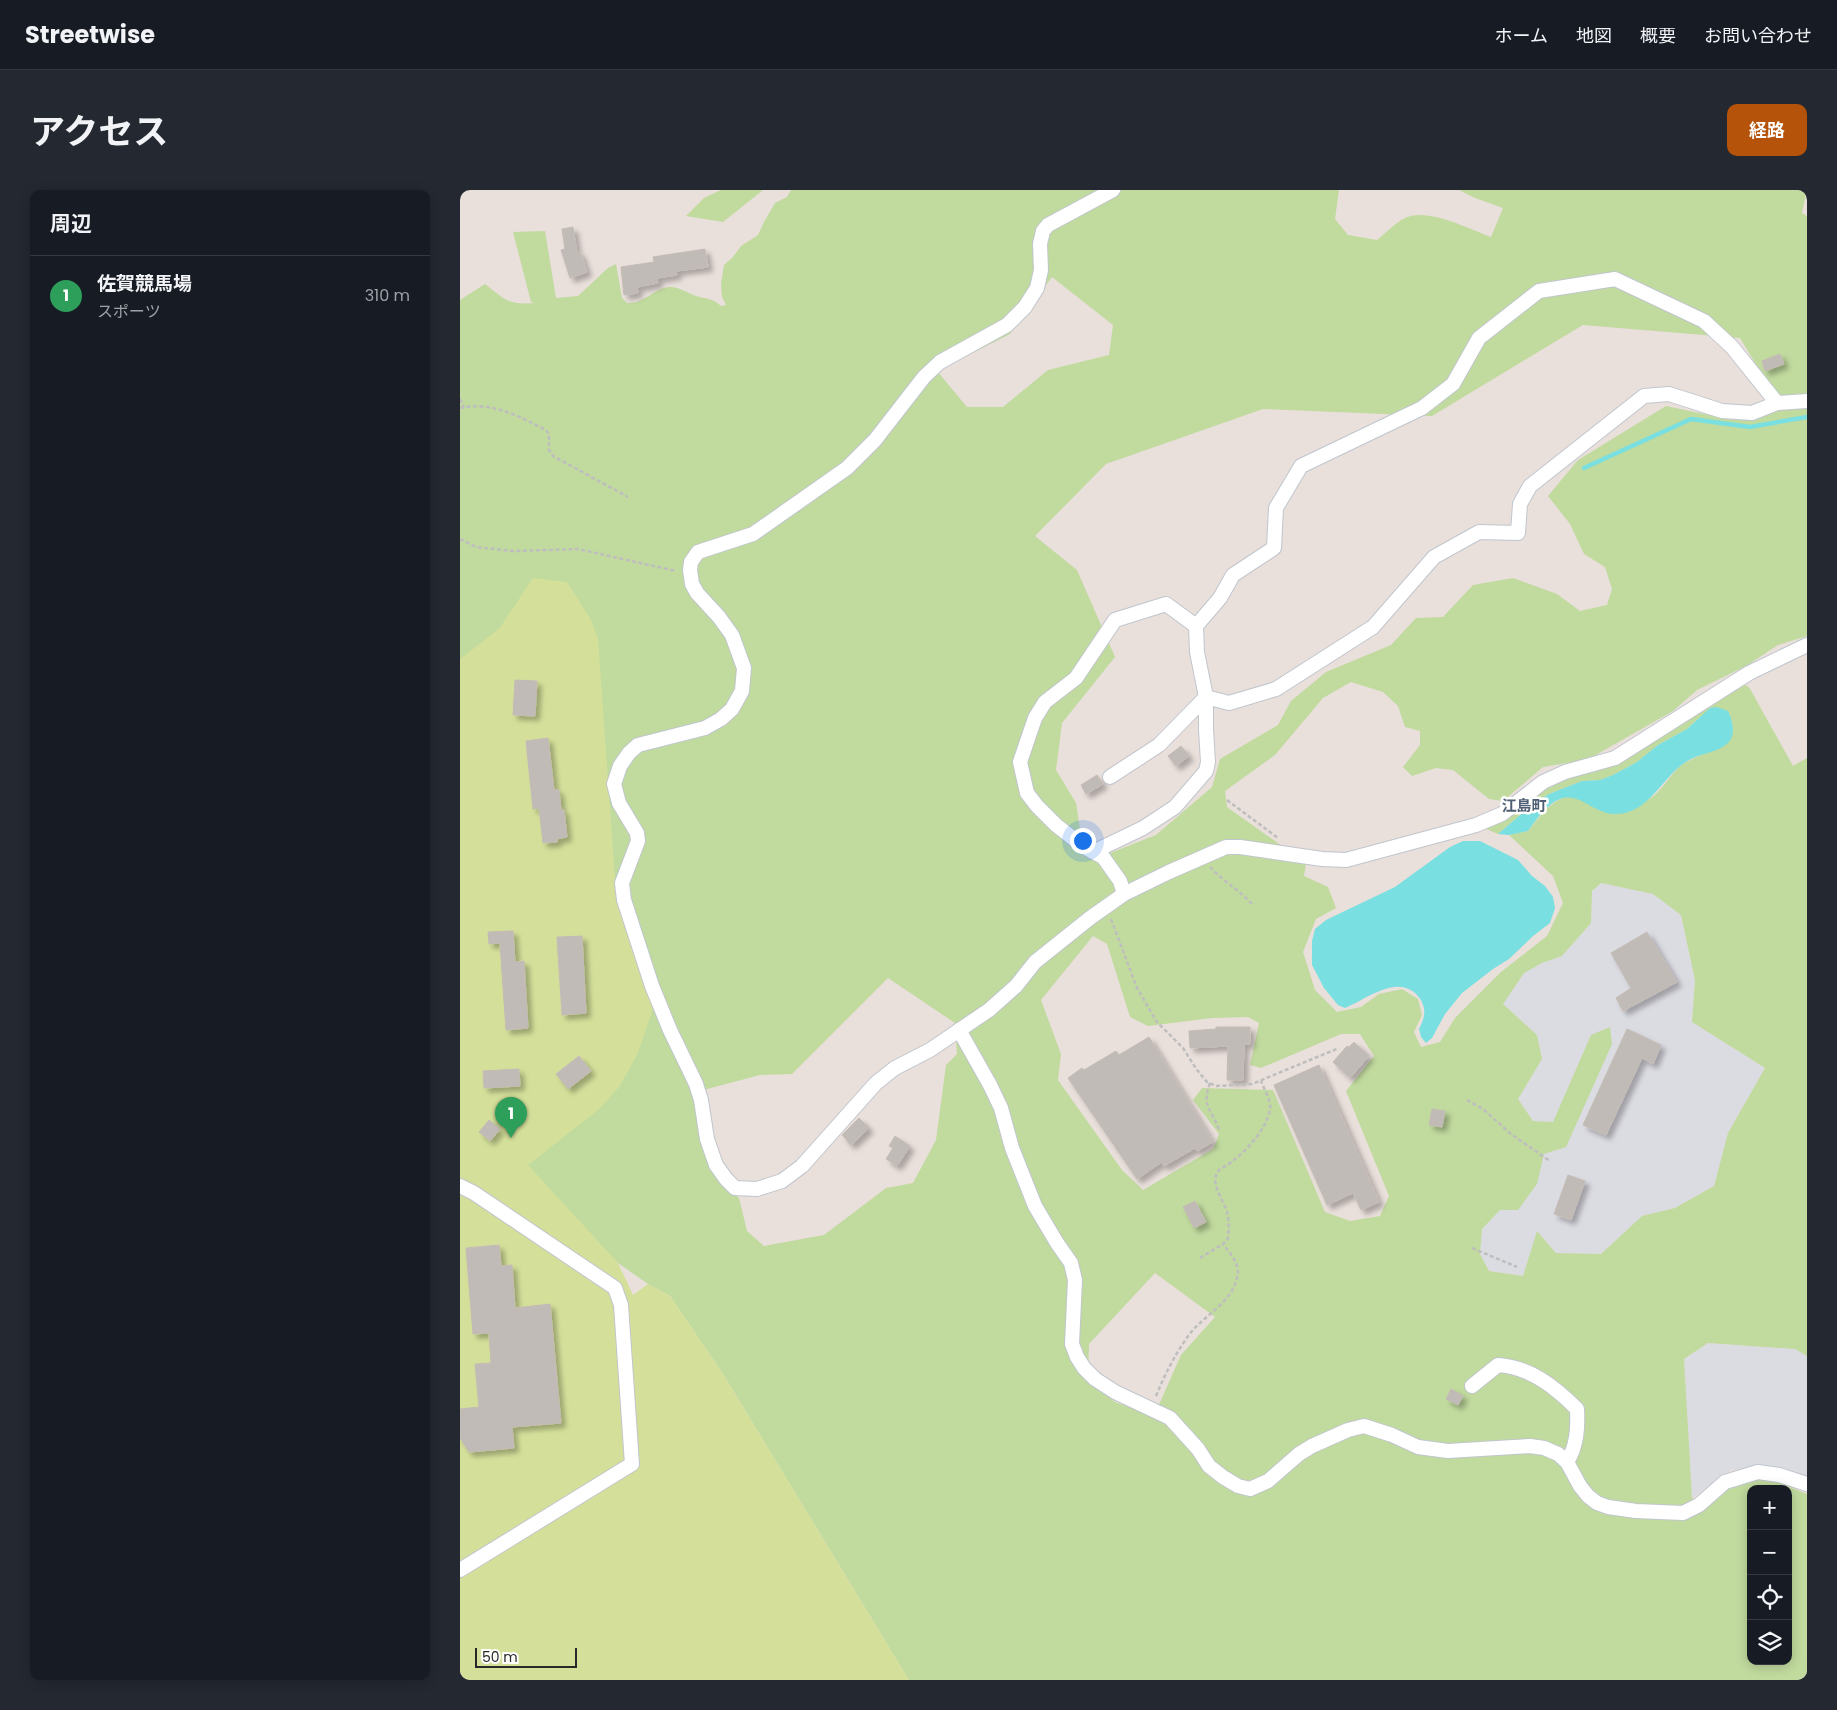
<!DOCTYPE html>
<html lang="ja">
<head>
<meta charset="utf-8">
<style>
	body { margin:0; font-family:Poppins,"Noto Sans JP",sans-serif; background:#242831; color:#f1f3f6 }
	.controls { position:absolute; right:15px; bottom:15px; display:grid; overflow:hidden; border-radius:10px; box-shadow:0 2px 12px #0003 }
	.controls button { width:45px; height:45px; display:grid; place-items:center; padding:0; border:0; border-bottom:1px solid #363941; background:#171b24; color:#f1f3f6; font:25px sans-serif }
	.scale { position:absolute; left:15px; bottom:12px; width:102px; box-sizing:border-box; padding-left:5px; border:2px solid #282828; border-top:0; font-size:14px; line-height:18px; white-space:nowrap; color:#282828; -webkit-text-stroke:4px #fff; paint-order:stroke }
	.you { position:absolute; left:622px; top:650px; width:18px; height:18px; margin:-12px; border:4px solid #fff; border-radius:50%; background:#1a73e8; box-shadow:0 0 0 8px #1a73e833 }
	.badge { display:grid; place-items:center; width:32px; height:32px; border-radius:50%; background:#b45309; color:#fff; font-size:16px; font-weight:700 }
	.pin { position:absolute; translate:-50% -41px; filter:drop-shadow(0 1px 2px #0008) }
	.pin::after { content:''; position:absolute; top:26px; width:18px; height:15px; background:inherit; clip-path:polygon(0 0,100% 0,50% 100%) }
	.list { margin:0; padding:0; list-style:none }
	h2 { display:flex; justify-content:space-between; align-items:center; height:65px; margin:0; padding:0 20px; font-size:21px }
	h2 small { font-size:16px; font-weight:400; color:#9ea1a6 }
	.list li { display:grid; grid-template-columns:32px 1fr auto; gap:15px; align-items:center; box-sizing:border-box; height:80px; padding:0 20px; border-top:1px solid #363941 }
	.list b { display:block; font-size:19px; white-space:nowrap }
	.list p { margin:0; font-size:16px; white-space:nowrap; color:#9ea1a6 }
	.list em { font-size:16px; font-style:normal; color:#9ea1a6 }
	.icon { flex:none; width:28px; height:28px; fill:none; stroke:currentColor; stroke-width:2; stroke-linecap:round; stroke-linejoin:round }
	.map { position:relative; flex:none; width:1347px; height:1490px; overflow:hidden; border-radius:10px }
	header { display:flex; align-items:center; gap:30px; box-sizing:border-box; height:70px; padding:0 25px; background:#171b24; border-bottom:1px solid #363941 }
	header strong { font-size:24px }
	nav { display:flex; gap:28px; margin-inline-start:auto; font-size:18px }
	.intro { display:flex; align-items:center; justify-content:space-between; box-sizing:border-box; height:120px; padding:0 30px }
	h1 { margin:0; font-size:35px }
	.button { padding:12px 22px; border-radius:10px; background:#b45309; color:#fff; font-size:18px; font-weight:700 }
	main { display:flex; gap:30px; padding:0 30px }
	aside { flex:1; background:#171b24; border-radius:10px; box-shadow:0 2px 12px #0003 }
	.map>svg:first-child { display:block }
	.industrial { fill:#dbdbe2 }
	.green { fill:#c1da9e; fill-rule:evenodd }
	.pitch { fill:#d4e09a }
	.water { fill:#79dfe0 }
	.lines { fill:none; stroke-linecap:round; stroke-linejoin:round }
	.stream { stroke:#79dfe0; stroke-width:4.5 }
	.building { fill:#c1bbb7; stroke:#c4bbb5; filter:url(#shadow) }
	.minor-casing { stroke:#c0c6cd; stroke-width:16 }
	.path { stroke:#bebebe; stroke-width:2.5; stroke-dasharray:4 2.5; stroke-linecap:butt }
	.minor { stroke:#fff; stroke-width:14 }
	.labels { text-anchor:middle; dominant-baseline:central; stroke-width:5; stroke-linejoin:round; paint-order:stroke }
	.quarter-label { font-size:15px; font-weight:bold; fill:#4e5e73; stroke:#fff }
</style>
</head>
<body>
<header>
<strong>Streetwise</strong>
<nav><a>ホーム</a><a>地図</a><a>概要</a><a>お問い合わせ</a></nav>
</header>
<div class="intro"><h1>アクセス</h1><a class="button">経路</a></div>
<main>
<aside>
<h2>周辺<small></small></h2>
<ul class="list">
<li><span class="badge" style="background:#2e9e5b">1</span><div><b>佐賀競馬場</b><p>スポーツ</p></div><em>310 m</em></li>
</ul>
</aside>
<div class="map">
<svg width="1347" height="1490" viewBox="0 0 1347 1490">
	<defs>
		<filter id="shadow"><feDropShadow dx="4.5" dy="4.5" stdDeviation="2.5" flood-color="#0004"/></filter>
	</defs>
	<rect width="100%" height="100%" fill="#e9dfdb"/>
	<g class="industrial">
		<path d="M1141,693L1193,704L1221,725L1235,790L1232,832L1305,878L1268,943L1254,996L1215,1018L1182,1026L1141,1064L1096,1063L1077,1041L1063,1086L1029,1081L1020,1064L1022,1039L1040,1020L1077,994L1084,964L1131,845L1093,933L1073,931L1058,909L1082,869L1077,845L1043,814L1064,783L1082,773L1102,766L1131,733L1132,701Z"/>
		<path d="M1248,1153L1335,1159L1347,1166V1289L1310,1277L1271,1280L1232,1308L1224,1169Z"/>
	</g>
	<g class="green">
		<path d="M261,0H303L263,32L226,26L244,8Z"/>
		<path d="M331,0H879L875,29L888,45L917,50C926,43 935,33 945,28C967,17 1009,39 1031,47L1043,18L1015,8L999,0H1347L1342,23L1347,26V446L1318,455L1286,476L1237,500L1213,521L1134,566L1113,572L1083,577L1043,611L1029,609L993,580L976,578L952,586L943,577L960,555V541L945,537L938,516L923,502L891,492L863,508L815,565L765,601L767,617L846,673L844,686L868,697L876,718L856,729L843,762L855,800L877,822L901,817L919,804L942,799L958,809L962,825L954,842L961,857L980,852L995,828L1041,782L1087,746L1103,713L1093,686L1049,645L1068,641C1078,629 1093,606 1111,607C1121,608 1132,616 1141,621C1154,618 1178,615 1189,609C1199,604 1210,586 1218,578C1238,559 1288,562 1268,521L1241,526L1227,539L1198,555L1177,572L1153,585L1140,590L1122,591L1089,604L1072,615L1038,644L1024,638L1087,593L1154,570L1280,493L1289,497L1333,576L1347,568V1166L1335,1159L1248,1153L1224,1169L1232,1308L1247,1316L1271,1294L1307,1288L1347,1304V1490H449L263,1184L210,1106L188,1094L54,1000L0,587V110L25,94C46,110 47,115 75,113L71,112L53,42L85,41L96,108L118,106L148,78L156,74L162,108L167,113C185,114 193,98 210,97C220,97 227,103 236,106C246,109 253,108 261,116L266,115L262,107L261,94L264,75L273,67L281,56L298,45L304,32L315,13L327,7ZM592,87L653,135L649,165L588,180L543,217H507L477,181L550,144ZM1123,135L1280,148L1323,219L1273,230L1206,216L1118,270L1088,306L1110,334L1124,364L1145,377L1152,399L1147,415L1120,421L1097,404L1053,388L1013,395L983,427L956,428L931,455L866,482L831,511L818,535L760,569L752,597L696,645L635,669L624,665L616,613L596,580L602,533L655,467L617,380L575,346L646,274L803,219L972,226ZM1141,693L1193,704L1221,725L1235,790L1232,832L1305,878L1268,943L1254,996L1215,1018L1182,1026L1141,1064L1096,1063L1077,1041L1063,1086L1029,1081L1020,1064L1022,1039L1040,1020H1058L1077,994L1084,964L1106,957L1152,854L1150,837L1131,845L1093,932L1073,931L1058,909L1082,869L1077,845L1043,814L1064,783L1082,773L1102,766L1131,733L1132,701ZM633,746L647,754L670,827L688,836L752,828L788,827L799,833L790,875L801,878L881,844H900L914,866L886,901L929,1006L920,1026L890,1031L865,1022L813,900L742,898L733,910L759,944L753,959L683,1000L662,980L598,890L601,864L581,810ZM428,788L495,833L497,864L486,875L476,950L453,993L426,998L364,1045L304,1056L287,1041L279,1008L256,988L232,903L300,885L332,884ZM695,1083L755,1127L721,1165L694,1226L655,1212L628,1191L629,1154ZM1291,1299H1328V1471H1291Z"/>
	</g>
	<path class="pitch" d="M73,388L107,392L131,430L138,449L155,689L164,735L193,819L177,865L159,897L138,920L68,975L158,1073L173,1105L188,1094L210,1106L263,1184L449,1490H0V469L39,439Z"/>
	<g class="water">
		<path d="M1257,517L1268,521C1273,531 1276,545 1268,553C1257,563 1241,563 1229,570C1202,585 1190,625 1154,624C1134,624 1120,602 1100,609C1087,614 1076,630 1068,641L1049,645L1038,644L1072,615L1089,604L1122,591L1140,590L1153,585L1177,572L1198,555L1227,539L1250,518Z"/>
		<path d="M1003,651H1020L1058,670L1072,686L1085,696L1093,707L1095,718L1090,733L1073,746L1049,769L1033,779L1002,803L985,824L972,848L966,853L961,847L959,839C964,829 967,821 961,810C941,780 907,809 885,818L878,815L864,798L852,775V751L855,739L866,730L935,697L990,657Z"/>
	</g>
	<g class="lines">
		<path class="stream" d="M1124,278L1231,229L1290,237L1347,227"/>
	</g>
	<g class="building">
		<path d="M113,37L117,63L120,62L127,82L110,88L101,60L105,59L102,39Z"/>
		<path d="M245,59L248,77L216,81L217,85L197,88L198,93L177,97L178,103L164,105L161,77L194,72L193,67L199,66Z"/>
		<path d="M1320,164L1324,174L1305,181L1302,171Z"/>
		<path d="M55,490L77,491L75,526L53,525Z"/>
		<path d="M88,548L94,600H99L101,620H104L107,647L97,649V652L83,653L79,618L73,619L66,551Z"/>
		<path d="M721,556L729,566L716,576L708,566Z"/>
		<path d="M637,585L643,594L626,604L621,595Z"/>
		<path d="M53,741L55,772L64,771L68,838L46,840L40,753L29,754L28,742Z"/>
		<path d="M1187,742L1217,792L1163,821L1156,808L1171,798L1151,763Z"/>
		<path d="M122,746L126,823L102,825L97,747Z"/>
		<path d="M756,837H790V854H784L783,890H767L768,856L730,858L729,841L756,839Z"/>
		<path d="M1167,839L1201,855L1193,874L1182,868L1146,945L1123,935Z"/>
		<path d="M689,847L753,952L737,961L735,958L704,976L702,972L677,989L608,888L622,878L624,880L656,861L659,865Z"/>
		<path d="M894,852L909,866L890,888L873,872L887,856L889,857Z"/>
		<path d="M119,866L131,881L108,899L96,884Z"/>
		<path d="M859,875L919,1012L901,1020L893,1003L867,1015L814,895Z"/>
		<path d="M59,879L60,896L24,898L23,881Z"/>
		<path d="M972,919L985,921L982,937L969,935Z"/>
		<path d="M399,928L409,938L391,955L382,945Z"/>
		<path d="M29,930L40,939L30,951L19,942Z"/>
		<path d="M435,946L450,956L437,976L426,969L433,958L429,956Z"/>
		<path d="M1108,985L1125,991L1111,1030L1094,1024Z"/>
		<path d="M735,1011L746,1032L734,1038L723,1017Z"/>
		<path d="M39,1055L41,1076L52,1075L55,1118L90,1114L101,1233L52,1237L54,1258L9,1262L0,1248V1219L19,1217L15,1174L31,1173L29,1143L13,1144L6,1058Z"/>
		<path d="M991,1199L1003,1206L998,1215L986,1209Z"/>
	</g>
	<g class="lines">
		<g class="minor-casing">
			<g id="minor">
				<path d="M653,0L588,35L583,41L580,54L581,80L577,98L565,117L547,135L480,172L464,187L415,250L387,278L293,344L238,362L231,372L230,380L232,394L237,403L259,427L272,445L284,478L282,501L272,519L261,529L245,538L178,555L169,563L160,576L154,594L159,613L177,643L178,651L162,693L164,710L192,796L210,840L236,894L241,910L247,949L256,975L266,989L275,998L297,999L322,991L342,976L416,893L435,878L470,860L529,820L556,796L575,772L630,728L664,704L709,682L766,657H780L862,669L886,670L1016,635L1042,624L1083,592L1105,582L1155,568L1289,483L1347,455"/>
				<path d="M650,587L699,555L746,507L769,513L816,499L913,437L974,367L1019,342L1058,343L1060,314L1070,296L1184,206L1209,204L1262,221L1292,223L1317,213L1347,211"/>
				<path d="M633,662L683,638L715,617L746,581L748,572L746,540V507L737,462L736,436L760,408L773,385L814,358L816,318L841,276L962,218L993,194L1019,148L1079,101L1155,89L1244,131L1272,157L1317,213"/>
				<path d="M664,704L660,691L643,667L624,657L596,635L577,616L567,603L560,572L575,528L585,512L616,488L655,430L706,414L736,436"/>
				<path d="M499,840L530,895L541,918L552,958L575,1016L597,1053L611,1073L615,1090L612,1154L617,1167L624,1178L635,1189L655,1202L710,1228L738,1259L749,1276L763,1287L778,1296L790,1299L808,1291L839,1264L852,1256L888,1240L904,1236L932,1245L958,1257L988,1261L1070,1256L1084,1258L1098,1264L1107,1272L1120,1296L1128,1306L1137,1313L1148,1317L1176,1321L1223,1323L1239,1315L1265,1292L1298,1282L1319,1285L1347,1294"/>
				<path d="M0,996L14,1003L155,1098L161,1115L172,1274L0,1380"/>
				<path d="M1012,1196L1038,1175C1070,1177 1095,1197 1117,1219C1118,1238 1117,1256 1107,1272"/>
			</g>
		</g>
		<g class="path">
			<path d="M0,209L4,217"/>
			<path d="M0,218C32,211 58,226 86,240L89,244V260L93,266L168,307"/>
			<path d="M0,349L16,357L53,361L118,359L216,381"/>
			<path d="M767,610L818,648"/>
			<path d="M750,677C763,691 779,700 792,714"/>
			<path d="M651,729L677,798L697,832L723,858L737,880L747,892L756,896L792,894L879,858"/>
			<path d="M750,893C741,917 752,919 759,940"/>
			<path d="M1007,910L1023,919L1051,944L1090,971"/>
			<path d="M1012,1058L1057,1077"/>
			<path d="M740,1068L763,1054L768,1049C769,1039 769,1031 767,1022C764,1011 752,996 756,985C759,977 768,976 774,970C788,959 806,939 810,920C812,912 804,899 801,891"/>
			<path d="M696,1206C705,1184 717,1160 732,1141C746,1125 772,1111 777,1088C781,1074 771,1065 763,1054"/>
		</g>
		<use href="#minor" class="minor"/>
	</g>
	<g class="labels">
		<g class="quarter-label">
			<text x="1064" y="615">江島町</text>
		</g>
	</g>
</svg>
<div class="controls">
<button>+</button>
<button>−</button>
<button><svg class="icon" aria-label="locate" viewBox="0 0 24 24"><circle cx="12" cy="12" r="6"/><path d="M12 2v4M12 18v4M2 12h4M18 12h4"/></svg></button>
<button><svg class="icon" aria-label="layers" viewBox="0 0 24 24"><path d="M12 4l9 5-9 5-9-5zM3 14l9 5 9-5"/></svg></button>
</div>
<div class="scale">50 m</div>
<div class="you"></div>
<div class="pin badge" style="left:51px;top:948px;background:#2e9e5b">1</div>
</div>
</main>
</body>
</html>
